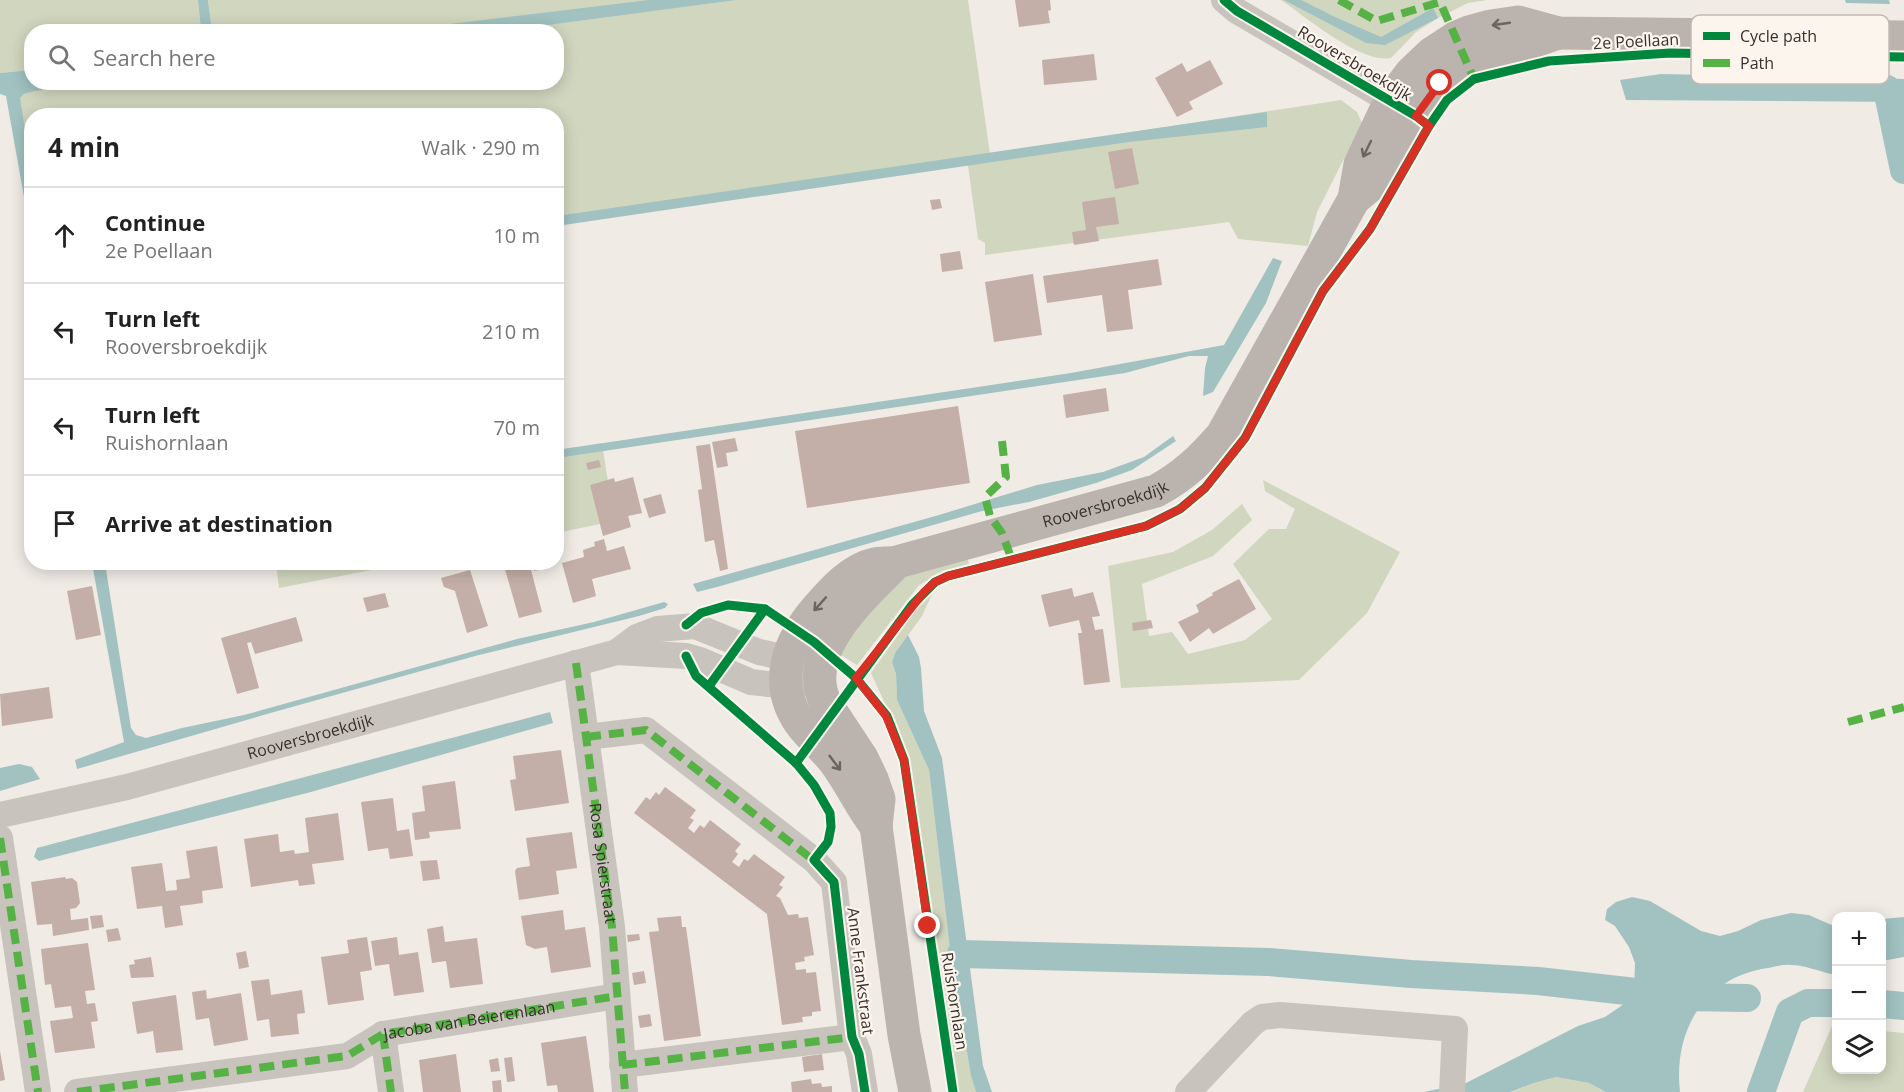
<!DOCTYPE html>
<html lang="en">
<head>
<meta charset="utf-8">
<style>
	body { margin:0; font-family:"Open Sans",sans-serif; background:#f2f2f2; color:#222 }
	.controls { position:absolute; right:18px; bottom:18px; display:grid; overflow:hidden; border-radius:12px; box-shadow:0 3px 15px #0003 }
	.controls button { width:54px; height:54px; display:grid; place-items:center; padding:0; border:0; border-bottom:2px solid #e0e0e0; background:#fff; color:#222; font:30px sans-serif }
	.stop { position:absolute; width:18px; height:18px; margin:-14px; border:4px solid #d93025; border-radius:50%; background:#fff }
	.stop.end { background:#d93025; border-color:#fff; box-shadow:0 2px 6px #0008 }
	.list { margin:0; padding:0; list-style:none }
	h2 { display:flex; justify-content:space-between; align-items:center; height:78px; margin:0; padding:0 24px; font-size:26px }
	h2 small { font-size:20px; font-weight:400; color:#767676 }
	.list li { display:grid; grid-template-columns:39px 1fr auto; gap:18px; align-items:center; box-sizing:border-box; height:96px; padding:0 24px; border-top:2px solid #e0e0e0 }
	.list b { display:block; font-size:22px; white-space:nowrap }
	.list p { margin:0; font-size:20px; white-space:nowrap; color:#767676 }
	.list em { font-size:20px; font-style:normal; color:#767676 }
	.icon { flex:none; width:33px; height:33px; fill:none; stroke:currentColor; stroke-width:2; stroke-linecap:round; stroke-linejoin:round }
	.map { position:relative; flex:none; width:1904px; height:1092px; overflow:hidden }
	.search { position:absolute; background:#fff; box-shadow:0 3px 15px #0003; left:24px; top:24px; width:540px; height:66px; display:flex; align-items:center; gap:15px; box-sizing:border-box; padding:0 21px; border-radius:24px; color:#767676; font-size:22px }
	.panel { position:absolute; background:#fff; box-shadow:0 3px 15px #0003; left:24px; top:108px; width:540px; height:462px; border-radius:24px }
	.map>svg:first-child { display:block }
	.green { fill:#d1d6bf }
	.water { fill:#a1c2c1 }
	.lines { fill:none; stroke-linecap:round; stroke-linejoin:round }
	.canal { stroke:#a1c2c1; stroke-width:28 }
	.building { fill:#c3afa7 }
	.minor { stroke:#c9c3be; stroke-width:26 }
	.secondary { stroke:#bab3ae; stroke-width:33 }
	.quiet { stroke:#57b246; stroke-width:8; stroke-dasharray:15 8; stroke-linecap:butt }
	.cycleway-casing { stroke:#fbf5ee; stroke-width:13 }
	.cycleway { stroke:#00873e; stroke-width:9 }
	.oneway { stroke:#6e645f }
	.route { stroke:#d93025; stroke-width:8 }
	.labels { text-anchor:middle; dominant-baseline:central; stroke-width:4.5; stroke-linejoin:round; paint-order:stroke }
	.street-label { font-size:16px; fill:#3b302b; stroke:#fbf5ee }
	.key { fill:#fbf5ee; stroke:#c1bab4; stroke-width:1.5 }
	.key-label { font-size:16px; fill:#3b302b }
</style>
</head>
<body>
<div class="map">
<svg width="1904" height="1092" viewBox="0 0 1904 1092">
	<rect width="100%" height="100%" fill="#f0ebe5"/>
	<g class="green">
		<path d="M0,0H198L201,31L32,32L31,70L0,73Z"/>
		<path d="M208,0H968L990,154L1341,100L1357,112L1362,123L1317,212L1308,246L1238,239L1229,222L985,255V243L978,239L967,158L557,218L556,116H32L31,179L16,90L32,82H556V32L407,31L453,24L392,32L212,31Z"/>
		<path d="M1281,0H1487L1468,3L1438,18L1416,32L1391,58C1361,64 1306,17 1281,0Z"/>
		<path d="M602,443L614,521L557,533L556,450Z"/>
		<path d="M1263,480L1400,552L1367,613L1299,680L1121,688L1108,566L1173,552L1212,530L1242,504L1252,520L1213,556L1142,584L1149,636L1172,632L1188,654L1245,640L1272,619L1233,564L1269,529H1286L1295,509L1265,491Z"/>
		<path d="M967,558L969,564L945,572L919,585L857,665L838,653L878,594L916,570Z"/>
		<path d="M276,563V562L408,563L279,588Z"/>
		<path d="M932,594L922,616L895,653L892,662L896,674L897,700L929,770L951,958L971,1076L976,1092H957L909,756L871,673L921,602Z"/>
		<path d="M1832,1026H1836V1070H1882V1031L1904,1033V1092H1803Z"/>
		<path d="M1556,1077L1589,1083L1606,1092H1511L1534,1083Z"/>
	</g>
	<g class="water">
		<path d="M198,0H208L212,31H201Z"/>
		<path d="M649,0H736L502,31H392Z"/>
		<path d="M1284,0H1301L1335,17L1381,37L1433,8L1438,18L1385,45L1366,43Z"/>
		<path d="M1845,0H1889L1890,4L1846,3Z"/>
		<path d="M31,70L32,82L101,83L34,91L24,94L20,98L31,167V236L6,96L0,94V73Z"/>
		<path d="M1661,74L1904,79V102L1626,100L1620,80Z"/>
		<path d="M1267,112V127L1129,142L557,226V216Z"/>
		<path d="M1273,258L1282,261L1266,303L1213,392L1203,396L1205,368L1208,356H1189L1125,373L557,458V450L1071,373L1224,345Z"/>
		<path d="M1173,436L1176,441L1132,470L1096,483L1029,502L982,511L717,587L697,592L693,584L939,515L1037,485L1103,472L1144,457Z"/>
		<path d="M92,563H105L131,728L136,735L146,738L182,728L244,715L517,639L594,622L664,602L668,604L665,608L639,616L475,656L274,712L77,769L75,760L124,742Z"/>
		<path d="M908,635L919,657L921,668L924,711L942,758L983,1066L992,1092H976L971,1076L951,958L929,770L897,700L896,674L892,662L895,653Z"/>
		<path d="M550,712L553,723L311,792L39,861L34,857L37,848Z"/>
		<path d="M19,764L32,767L40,779L0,791V768Z"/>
		<path d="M1632,897L1650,901L1701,931L1720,936L1738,931L1761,920L1791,913L1809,915L1836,927V973L1831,974C1818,971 1804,965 1791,965C1783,964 1775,967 1768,968C1704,977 1673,1031 1680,1092H1606L1589,1083L1556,1077L1534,1083L1510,1092H1424L1466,1083L1578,1026L1605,1017L1624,1004L1634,992L1635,963L1629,947L1615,926L1605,920L1607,909L1616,902Z"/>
		<path d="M1904,917V957L1882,961V919Z"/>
	</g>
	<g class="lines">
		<g class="canal">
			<path d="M1887,89L1904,170"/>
			<path d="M961,954L1269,962L1411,974L1538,981L1680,997L1747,998"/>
			<path d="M1882,1004L1904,1006"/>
			<path d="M1761,1092L1790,1012L1808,1003H1836"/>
		</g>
	</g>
	<g class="building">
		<path d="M1015,0H1050L1051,10L1048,11L1050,23L1019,27Z"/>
		<path d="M1094,54L1097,80L1044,85L1042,60Z"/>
		<path d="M1210,60L1223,84L1189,102L1193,109L1177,117L1155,78L1182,63L1187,72Z"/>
		<path d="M1132,148L1139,184L1115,189L1108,152Z"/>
		<path d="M1115,197L1119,224L1096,227L1099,241L1074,245L1072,232L1086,230L1082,202Z"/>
		<path d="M940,199L942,208L932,210L930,200Z"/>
		<path d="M960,251L963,269L942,272L940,254Z"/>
		<path d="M1158,259L1162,285L1128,290L1133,329L1107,332L1102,295L1047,303L1043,276Z"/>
		<path d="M1033,274L1042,335L994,342L985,282Z"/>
		<path d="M1106,388L1109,411L1066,418L1063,395Z"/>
		<path d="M958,406L970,483L807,508L795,431Z"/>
		<path d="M735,438L738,451L726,453L728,466L717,468L712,442Z"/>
		<path d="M710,444L728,569L720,571L714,540L705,542L698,490L702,489L696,446Z"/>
		<path d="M599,460L601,467L588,470L586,463Z"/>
		<path d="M633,477L642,513L628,516L631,527L603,536L590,485L614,478L615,482Z"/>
		<path d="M661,494L666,513L649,518L643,499Z"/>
		<path d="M604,539L607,551L624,546L631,569L592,579L596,596L573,603L562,563L584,557L583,550L595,546L594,542Z"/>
		<path d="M518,562H529L542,612L519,618L504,566Z"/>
		<path d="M532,562H545L546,568L534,571Z"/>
		<path d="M470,570L488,626L467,633L455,591L444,587L441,578Z"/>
		<path d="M1239,579L1256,609L1213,634L1209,628L1190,642L1178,622L1199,612L1196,605L1213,595L1212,593Z"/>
		<path d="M92,586L101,635L76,640L67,591Z"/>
		<path d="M1072,588L1074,597L1093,592L1100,616L1092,617L1095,630L1103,629L1110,682L1084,685L1078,633H1082L1079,620L1049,627L1041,595Z"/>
		<path d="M385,593L389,607L367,612L363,598Z"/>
		<path d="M296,617L303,641L255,654L251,642L247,643L259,688L237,694L221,638Z"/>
		<path d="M1151,620L1153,628L1133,631L1132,623Z"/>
		<path d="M49,687L53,718L2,726L0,694Z"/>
		<path d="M561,750L569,803L515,811L510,780L516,779L513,756Z"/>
		<path d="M455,781L461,829L429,832L430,838L415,840L412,813L425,811L422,786Z"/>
		<path d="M665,787L696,810L690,818L694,820L688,828L694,833L700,825L704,828L710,820L741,844L735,851L738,854L732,862L739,867L744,859L748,861L754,854L785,877L779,885L783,887L776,896L780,898L788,915L798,914L799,918L808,917L814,955L804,957L805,961L795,963L796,970L806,969V973L816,972L821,1011L812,1012V1016L802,1017L803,1022L782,1025L767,914L634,813L646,797L650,800L656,792L659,795Z"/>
		<path d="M393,798L397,831L409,829L413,856L390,859L388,848L368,851L361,802Z"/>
		<path d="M338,813L344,860L312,864L315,884L299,886L298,880L251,887L244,839L278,834L280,852L294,850L295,854L309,852L305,818Z"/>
		<path d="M572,832L577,868L556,871L559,894L519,900L515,871L517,868L530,866L526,838Z"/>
		<path d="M217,846L223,888L202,891L203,903L180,906L183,925L165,928L162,906L137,909L131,867L162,863L166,891L177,890L176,880L190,878L186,851Z"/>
		<path d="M437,860L440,879L423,881L420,861Z"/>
		<path d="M65,877L66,879L72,878L77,882L80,903L76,908L70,909L71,920L88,918L89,930L53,936L52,924L37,925L31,882Z"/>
		<path d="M563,910L565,930L585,927L591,967L551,973L547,947L535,949L526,945L521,916Z"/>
		<path d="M102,915L104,927L92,929L90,916Z"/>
		<path d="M681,916L682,927H686L701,1036L664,1041L649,932L659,931L657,918Z"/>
		<path d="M443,926L445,942L477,938L483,984L450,988L446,961L432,963L427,929Z"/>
		<path d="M118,928L121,940L108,942L106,930Z"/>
		<path d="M639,934L640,940L628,942L627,935Z"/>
		<path d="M367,937L372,970L360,972L364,1000L328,1005L321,957L349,953L347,940Z"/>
		<path d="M397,937L399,955L418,952L424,992L394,996L389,964L375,966L371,941Z"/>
		<path d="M88,943L95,990L85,991L87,1004L95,1003L98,1021L91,1022L95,1048L55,1053L50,1021L73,1018L71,1006L55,1008L51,984L45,985L41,949Z"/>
		<path d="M246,951L249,967L239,969L236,953Z"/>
		<path d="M151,957L154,977L131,978L129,965L135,964L134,960Z"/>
		<path d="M644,971L646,983L634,985L632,973Z"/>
		<path d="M269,979L271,995L302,990L305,1013L297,1014L299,1034L271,1037L269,1019L257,1021L251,981Z"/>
		<path d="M206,990L207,999L241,993L248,1040L214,1046L209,1018L196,1020L192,992Z"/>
		<path d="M176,995L183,1050L156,1053L153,1031L137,1034L132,1002Z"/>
		<path d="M650,1014L652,1026L640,1028L638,1016Z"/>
		<path d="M586,1036L594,1092H558L557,1085L547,1086L541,1043Z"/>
		<path d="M0,1051L5,1080L0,1081Z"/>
		<path d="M456,1054L461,1092H423L419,1060Z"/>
		<path d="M822,1054L824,1070L804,1072L802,1057Z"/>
		<path d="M512,1057L515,1081L507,1082L504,1058Z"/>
		<path d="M498,1058L500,1071L491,1072L489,1060Z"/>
		<path d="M811,1079L812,1084L821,1083L822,1087L832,1086V1092H792L791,1082Z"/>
		<path d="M501,1080L502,1092H493L492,1081Z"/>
	</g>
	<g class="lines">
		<g class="minor">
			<path d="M1224,0L1237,11L1406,110"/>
			<path d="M617,652L637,637L658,629L695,626L759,652L787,658L802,668"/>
			<path id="s1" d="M576,663L612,927L625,1092"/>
			<path d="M586,737L646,730L814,860L834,882L852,1037L859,1054L865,1092"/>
			<path id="s2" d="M0,815L127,787L617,652L686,656L700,660L751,682L786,686L804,683"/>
			<path d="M0,838L38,1092"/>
			<path d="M383,1034L391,1092"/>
			<path d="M622,1065L852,1037"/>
			<path d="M77,1092L347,1056L383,1034L617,996"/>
			<path d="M1188,1092L1253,1023L1262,1017L1280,1015L1455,1029L1452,1092"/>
		</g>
		<g class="secondary">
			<path d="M1354,199L1383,175L1416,116L1440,83L1454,72L1467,65L1558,33"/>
			<path d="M896,563C863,597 801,650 825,702L862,758L872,779L879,799L876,826L904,1035L915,1092"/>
			<path id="s3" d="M876,826C860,806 850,782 834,761C823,747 808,735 798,720C773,681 789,640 817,608C832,591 851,569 874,564C881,563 889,563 897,562L1156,491C1185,475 1201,459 1222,435L1354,199L1360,164L1390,101L1411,73L1432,53L1455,38L1469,32L1491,26L1518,22L1558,33L1904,37"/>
		</g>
		<g class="quiet">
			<path d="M1339,0L1377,21L1440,2L1474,79"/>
			<path d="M1002,441L1006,477L985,497L990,516L1002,533L1012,560"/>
			<path d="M576,663L612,927L625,1092"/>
			<path d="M1848,722L1904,707"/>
			<path d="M586,737L646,730L817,863"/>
			<path d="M0,838L38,1092"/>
			<path d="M383,1034L391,1092"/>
			<path d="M622,1065L852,1037"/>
			<path id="s4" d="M77,1092L347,1056L383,1034L617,996"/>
		</g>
		<g class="cycleway-casing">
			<g id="cycleway">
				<path d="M1224,0L1237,11L1416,116L1429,126"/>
				<path d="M686,625L701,613L728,605L765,609L814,642L856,678L887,716L904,760L953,1092"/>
				<path d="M686,656L696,676L796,763L814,785L830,813L831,827L828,842L814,860L834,882L852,1037L859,1054L865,1092"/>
				<path d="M709,686L765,609"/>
				<path d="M796,763L912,605L935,582L948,576L1146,526L1180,509L1205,488L1245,438L1323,291L1370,229L1429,126L1447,100L1474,79L1549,61L1670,53L1904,57"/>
			</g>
		</g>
		<use href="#cycleway" class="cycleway"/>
	</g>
	<defs><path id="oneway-shaft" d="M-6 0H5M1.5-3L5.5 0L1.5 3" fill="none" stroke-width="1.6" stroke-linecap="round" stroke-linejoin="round" transform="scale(1.5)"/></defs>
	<g class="oneway">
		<use href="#oneway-shaft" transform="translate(1501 24) rotate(172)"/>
		<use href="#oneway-shaft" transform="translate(1367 149) rotate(116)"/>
		<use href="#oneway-shaft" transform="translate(820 604) rotate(132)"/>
		<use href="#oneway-shaft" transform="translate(835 763) rotate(53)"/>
	</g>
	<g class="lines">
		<path class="route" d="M928,926L904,760L886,716L856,678L924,592L935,582L948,576L1146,526L1180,509L1205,488L1245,438L1323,291L1370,229L1429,126L1416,116L1440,83"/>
	</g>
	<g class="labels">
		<g class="street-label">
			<text transform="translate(1636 41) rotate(-3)">2e Poellaan</text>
			<text transform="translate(1355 63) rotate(31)">Rooversbroekdijk</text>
			<text stroke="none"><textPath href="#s3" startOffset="567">Rooversbroekdijk</textPath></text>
			<text stroke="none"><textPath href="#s2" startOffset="320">Rooversbroekdijk</textPath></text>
			<text stroke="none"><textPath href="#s1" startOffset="202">Rosa Spierstraat</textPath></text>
			<text transform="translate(861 971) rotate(83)">Anne Frankstraat</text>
			<text transform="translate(955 1001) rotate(81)">Ruishornlaan</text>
			<text stroke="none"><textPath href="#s4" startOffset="402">Jacoba van Beierenlaan</textPath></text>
		</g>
	</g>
	<rect x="1691" y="15" width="198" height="69" rx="9" class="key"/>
	<rect x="1703" y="32" width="27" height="8" fill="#00873e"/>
	<rect x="1703" y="59" width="27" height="8" fill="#57b246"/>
	<g class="key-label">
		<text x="1740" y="42">Cycle path</text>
		<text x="1740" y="69">Path</text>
	</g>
</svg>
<div class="controls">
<button>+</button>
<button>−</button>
<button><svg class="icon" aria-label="layers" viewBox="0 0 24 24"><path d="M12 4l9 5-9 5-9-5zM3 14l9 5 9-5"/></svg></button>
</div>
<div class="stop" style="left:1440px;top:83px"></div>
<div class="stop end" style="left:928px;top:926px"></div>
<div class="search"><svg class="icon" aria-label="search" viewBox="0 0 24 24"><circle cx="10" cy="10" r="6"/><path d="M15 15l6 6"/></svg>Search here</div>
<section class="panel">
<h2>4 min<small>Walk · 290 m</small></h2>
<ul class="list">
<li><svg class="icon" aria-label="ahead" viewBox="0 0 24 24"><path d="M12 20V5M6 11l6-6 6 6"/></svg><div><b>Continue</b><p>2e Poellaan</p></div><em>10 m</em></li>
<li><svg class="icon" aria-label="left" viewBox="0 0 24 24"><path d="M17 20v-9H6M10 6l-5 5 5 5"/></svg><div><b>Turn left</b><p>Rooversbroekdijk</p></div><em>210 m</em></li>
<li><svg class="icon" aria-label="left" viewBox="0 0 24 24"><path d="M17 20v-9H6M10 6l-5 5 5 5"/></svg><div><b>Turn left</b><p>Ruishornlaan</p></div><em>70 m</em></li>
<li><svg class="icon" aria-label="arrive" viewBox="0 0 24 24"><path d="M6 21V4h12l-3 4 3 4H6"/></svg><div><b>Arrive at destination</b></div></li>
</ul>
</section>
</div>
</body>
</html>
